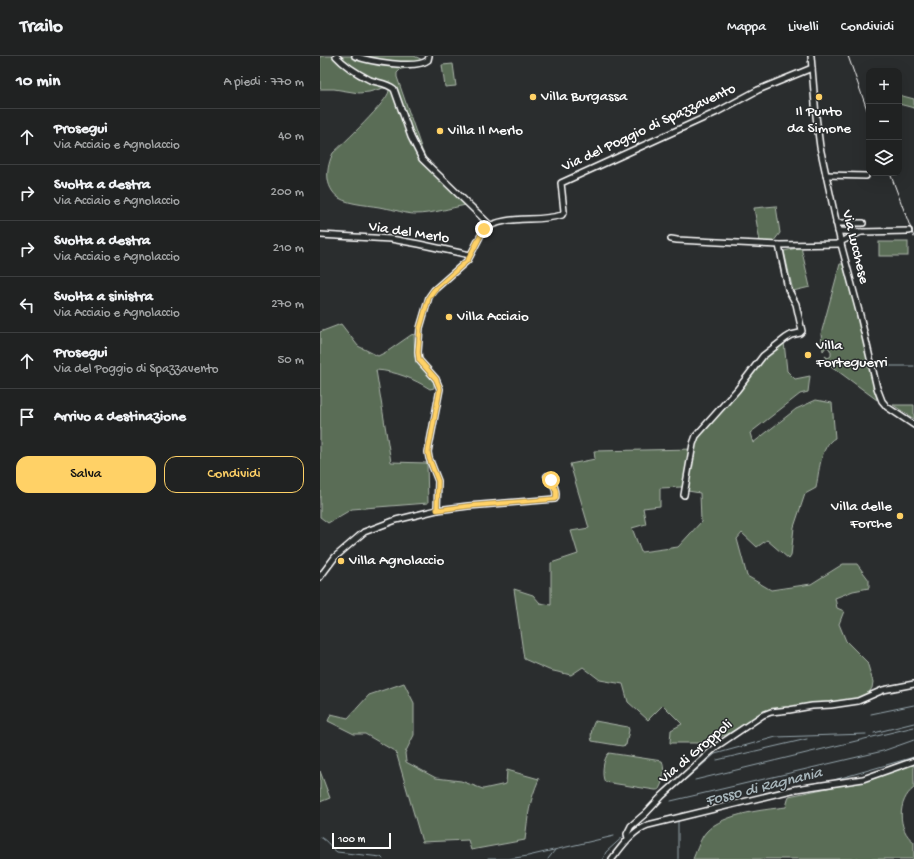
<!DOCTYPE html>
<html lang="it">
<head>
<meta charset="utf-8">
<style>
	body { margin:0; font-family:"Gochi Hand",sans-serif; background:#282a2a; color:#f1f3f6 }
	.controls { position:absolute; right:12px; top:12px; display:grid; overflow:hidden; border-radius:8px; box-shadow:0 4px 16px #0002 }
	.controls button { width:36px; height:36px; display:grid; place-items:center; padding:0; border:0; border-bottom:1px solid #3d3f40; background:#202222; color:#f1f3f6; font:20px sans-serif }
	.scale { position:absolute; left:12px; bottom:10px; width:59px; box-sizing:border-box; padding-left:4px; border:2px solid #fff; border-top:0; font-size:11px; line-height:14px; white-space:nowrap; color:#fff; -webkit-text-stroke:3px #2a2d2e; paint-order:stroke }
	.stop { position:absolute; width:12px; height:12px; margin:-9px; border:3px solid #ffd166; border-radius:50%; background:#fff }
	.stop.end { background:#ffd166; border-color:#fff; box-shadow:0 1px 4px #0008 }
	.list { margin:0; padding:0; list-style:none }
	h2 { display:flex; justify-content:space-between; align-items:center; height:52px; margin:0; padding:0 16px; font-size:17px }
	h2 small { font-size:13px; font-weight:400; color:#a2a4a5 }
	.list li { display:grid; grid-template-columns:26px 1fr auto; gap:12px; align-items:center; box-sizing:border-box; height:56px; padding:0 16px; border-top:1px solid #3d3f40 }
	.list b { display:block; font-size:15px; white-space:nowrap }
	.list p { margin:0; font-size:13px; white-space:nowrap; color:#a2a4a5 }
	.list em { font-size:13px; font-style:normal; color:#a2a4a5 }
	.actions { display:flex; gap:8px; padding:12px 16px }
	.actions a { flex:1; padding:9px 0; border:1px solid #ffd166; border-radius:12px; text-align:center; font-size:14px; color:#ffd166 }
	.actions .main { background:#ffd166; color:#111 }
	.icon { flex:none; width:22px; height:22px; fill:none; stroke:currentColor; stroke-width:2; stroke-linecap:round; stroke-linejoin:round }
	.map { position:relative; flex:none; width:594px; height:803px; overflow:hidden }
	header { display:flex; align-items:center; gap:24px; box-sizing:border-box; height:56px; padding:0 20px; background:#202222; border-bottom:1px solid #3d3f40 }
	header strong { font-size:19px }
	nav { display:flex; gap:22px; margin-inline-start:auto; font-size:14px }
	main { display:flex }
	aside { flex:1; background:#202222 }
	.map>svg:first-child { display:block }
	.green { fill:#5a6d57; stroke:#acb6ab; fill-rule:evenodd }
	.lines { fill:none; stroke-linecap:round; stroke-linejoin:round }
	.stream { stroke:#95a4ab; stroke-width:1 }
	.minor-casing { stroke:#fff; stroke-width:8 }
	.minor { stroke:#2a2d2e; stroke-width:5 }
	.rail { stroke:#fff; stroke-width:1 }
	.route { stroke:#ffd166; stroke-width:5 }
	.poi-dot { fill:#ffd166; stroke:#2a2d2e; stroke-width:1.5 }
	.labels { text-anchor:middle; dominant-baseline:central; stroke-width:3; stroke-linejoin:round; paint-order:stroke }
	.poi-label { font-size:15px; fill:#fff; stroke:#2a2d2e; text-anchor:start }
	.street-label { font-size:15px; fill:#fff; stroke:#2a2d2e }
	.water-label { font-size:16px; font-style:italic; fill:#a6b4b9; stroke:#2a2d2e }
</style>
</head>
<body>
<header>
<strong>Trailo</strong>
<nav><a>Mappa</a><a>Livelli</a><a>Condividi</a></nav>
</header>
<main>
<aside>
<h2>10 min<small>A piedi · 770 m</small></h2>
<ul class="list">
<li><svg class="icon" aria-label="ahead" viewBox="0 0 24 24"><path d="M12 20V5M6 11l6-6 6 6"/></svg><div><b>Prosegui</b><p>Via Acciaio e Agnolaccio</p></div><em>40 m</em></li>
<li><svg class="icon" aria-label="right" viewBox="0 0 24 24"><path d="M7 20v-9h11M14 6l5 5-5 5"/></svg><div><b>Svolta a destra</b><p>Via Acciaio e Agnolaccio</p></div><em>200 m</em></li>
<li><svg class="icon" aria-label="right" viewBox="0 0 24 24"><path d="M7 20v-9h11M14 6l5 5-5 5"/></svg><div><b>Svolta a destra</b><p>Via Acciaio e Agnolaccio</p></div><em>210 m</em></li>
<li><svg class="icon" aria-label="left" viewBox="0 0 24 24"><path d="M17 20v-9H6M10 6l-5 5 5 5"/></svg><div><b>Svolta a sinistra</b><p>Via Acciaio e Agnolaccio</p></div><em>270 m</em></li>
<li><svg class="icon" aria-label="ahead" viewBox="0 0 24 24"><path d="M12 20V5M6 11l6-6 6 6"/></svg><div><b>Prosegui</b><p>Via del Poggio di Spazzavento</p></div><em>50 m</em></li>
<li><svg class="icon" aria-label="arrive" viewBox="0 0 24 24"><path d="M6 21V4h12l-3 4 3 4H6"/></svg><div><b>Arrivo a destinazione</b></div></li>
</ul>
<div class="actions"><a class="main">Salva</a><a>Condividi</a></div>
</aside>
<div class="map">
<svg width="594" height="803" viewBox="0 0 594 803">
	<rect width="100%" height="100%" fill="#2a2d2e"/>
	<filter id="ink" filterUnits="userSpaceOnUse"><feTurbulence type="fractalNoise" baseFrequency=".025" numOctaves="2"/><feDisplacementMap in="SourceGraphic" scale="8" xChannelSelector="R" yChannelSelector="G"/><feConvolveMatrix kernelMatrix="1 2 1 2 8 2 1 2 1" color-interpolation-filters="sRGB"/></filter>
	<g filter="url(#ink)">
		<g class="green">
			<path d="M0,0H94L105,5L106,9L104,10L81,13L77,17V21L102,94L112,115L146,149C130,152 112,158 95,158C85,158 74,153 64,152C52,149 30,149 19,142C4,131 6,112 13,97C23,88 68,45 69,35L68,33L63,32L49,36L39,37L14,33H0Z"/>
			<path d="M133,8L136,30L125,31L122,9Z"/>
			<path d="M579,39L594,43V52L579,48Z"/>
			<path d="M456,150L460,177L453,186H440L434,152Z"/>
			<rect x="559" y="186" width="29" height="14"/>
			<path d="M481,191L490,231L473,235L464,195Z"/>
			<path d="M520,208H523L538,263L557,344L511,310L505,300L508,302L511,300V296L509,292L506,291L503,295L501,278Z"/>
			<path d="M21,268L38,290L58,300L68,295L91,279L94,278L95,301L114,327V332L110,333C94,323 75,315 56,314L71,406L107,407L108,447L32,453L8,467L0,461V276Z"/>
			<path d="M464,286L467,315L475,323L490,320L488,336L480,338L430,377L433,387L476,353L496,344L512,347L515,382C500,390 499,417 496,432L485,438L474,471L471,500L469,503L447,484L437,491L422,477L417,483L427,520L451,534L491,528L523,508H537L549,524V532L533,535L515,542L517,552L524,555L519,568L526,585L547,606L553,626L552,632L548,638L537,643L511,647H494L441,658L406,679L379,687H350L351,674L362,668L343,649L328,664L308,646L303,628L280,624L263,611L251,619L229,614L204,603L194,533L213,539L220,547L231,549V507L258,498L251,475L269,472L250,408L275,403L274,395L374,393L378,382L414,340L441,306ZM362,431V434L380,437L381,466L358,491L321,496L312,472L326,468L323,452L340,450V432Z"/>
			<path d="M573,349H594V363Z"/>
			<path d="M84,627L94,647V679L85,697L86,706L116,722L141,725L163,733L186,728L187,714L219,723C209,746 208,760 205,784L151,794L148,784L102,786L76,696L45,678H34L8,665L11,658L28,662L49,639Z"/>
			<path d="M275,665L308,671L309,674L306,689L302,690L272,685C270,680 272,669 275,665Z"/>
			<path d="M289,697L342,705C345,710 343,727 340,731C339,734 338,734 335,734L285,726C281,720 283,702 289,697Z"/>
			<path d="M594,708V732C577,744 577,774 594,786V803H373C376,796 379,787 383,780C397,758 442,754 466,751L469,740L551,723Z"/>
			<path d="M0,715L10,742L0,746Z"/>
		</g>
		<g class="lines">
			<g class="stream">
				<path d="M558,310H594"/>
				<path d="M551,658L594,649"/>
				<path d="M554,677L594,667"/>
				<path d="M397,704L487,683"/>
				<path d="M375,724L594,671"/>
				<path d="M513,725L514,724L594,701"/>
				<path d="M351,745L563,695L594,684"/>
				<path d="M373,761L387,757"/>
				<path d="M310,777L343,743L395,698L456,681L546,678"/>
				<path d="M0,781C8,785 11,792 17,796L61,801L63,803"/>
				<path d="M168,803H188L208,800L294,780"/>
				<path d="M228,803L235,794"/>
				<path d="M283,803L286,796L305,779"/>
				<path d="M358,803V764"/>
			</g>
			<g class="minor-casing">
				<g id="minor">
					<path d="M16,0C25,10 38,18 50,24C58,27 67,27 74,33L91,81L102,103L171,170"/>
					<path d="M35,0C48,5 96,14 108,4L109,0"/>
					<path d="M491,0L496,60L500,91L521,188L540,259L557,332L562,345L567,351L594,369"/>
					<path d="M506,119L546,120"/>
					<path d="M516,167H543"/>
					<path d="M518,175L542,176L589,175"/>
					<path d="M0,179L71,183L99,188L150,199"/>
					<path d="M351,183L357,184L459,189L521,188"/>
					<path d="M520,186L541,176"/>
					<path d="M364,439L373,388L376,380L417,334L443,300L466,282L471,279L480,277L482,275L476,248L468,233L459,189"/>
					<path d="M117,454L118,425L109,402L108,396L120,333L116,323L99,304L98,296L100,272L109,241L114,234L148,204L164,173C187,158 216,167 242,159L244,155L241,127L397,56L438,34L492,12"/>
					<path d="M0,521L15,501L44,476L76,464L117,454L148,450L235,443C238,436 233,425 227,420"/>
					<path d="M308,782L307,778L311,770L326,757L342,740L397,690L443,659L451,656L469,654L492,650L511,649L538,645L563,634L594,628"/>
					<path d="M292,803C303,789 312,775 328,769L476,733L543,723L594,705"/>
				</g>
			</g>
			<use href="#minor" class="minor"/>
			<g class="rail">
				<path d="M528,0L549,59"/>
				<path d="M570,117L594,181"/>
			</g>
		</g>
	</g>
	<g class="lines" filter="url(#ink)">
		<path class="route" d="M164,173L148,204L114,234L109,241L100,272L98,296L99,304L116,323L120,333L108,396L109,402L118,425L117,454L148,450L234,443L236,442V435L231,424"/>
	</g>
	<g class="poi-dot">
		<circle cx="213" cy="41" r="4"/>
		<circle cx="499" cy="41" r="4"/>
		<circle cx="120" cy="75" r="4"/>
		<circle cx="129" cy="261" r="4"/>
		<circle cx="488" cy="299" r="4"/>
		<circle cx="580" cy="460" r="4"/>
		<circle cx="21" cy="505" r="4"/>
	</g>
	<g class="labels">
		<g class="poi-label">
			<text x="221" y="41">Villa Burgassa</text>
			<text x="499" y="56" text-anchor="middle">Il Punto<tspan x="499" dy="17">da Simone</tspan></text>
			<text x="128" y="75">Villa Il Merlo</text>
			<text x="137" y="261">Villa Acciaio</text>
			<text x="496" y="290">Villa<tspan x="496" dy="17">Forteguerri</tspan></text>
			<text x="572" y="451" text-anchor="end">Villa delle<tspan x="572" dy="17">Forche</tspan></text>
			<text x="29" y="505">Villa Agnolaccio</text>
		</g>
		<g class="street-label">
			<text transform="translate(329 72) rotate(-25)">Via del Poggio di Spazzavento</text>
			<text transform="translate(89 177) rotate(9)">Via del Merlo</text>
			<text transform="translate(535 191) rotate(76)">Via Lucchese</text>
			<text transform="translate(376 696) rotate(-40)">Via di Groppoli</text>
		</g>
		<g class="water-label">
			<text transform="translate(444 732) rotate(-14)">Fosso di Ragnania</text>
		</g>
	</g>
</svg>
<div class="controls">
<button>+</button>
<button>−</button>
<button><svg class="icon" aria-label="layers" viewBox="0 0 24 24"><path d="M12 4l9 5-9 5-9-5zM3 14l9 5 9-5"/></svg></button>
</div>
<div class="scale">100 m</div>
<div class="stop" style="left:231px;top:424px"></div>
<div class="stop end" style="left:164px;top:173px"></div>
</div>
</main>
</body>
</html>
